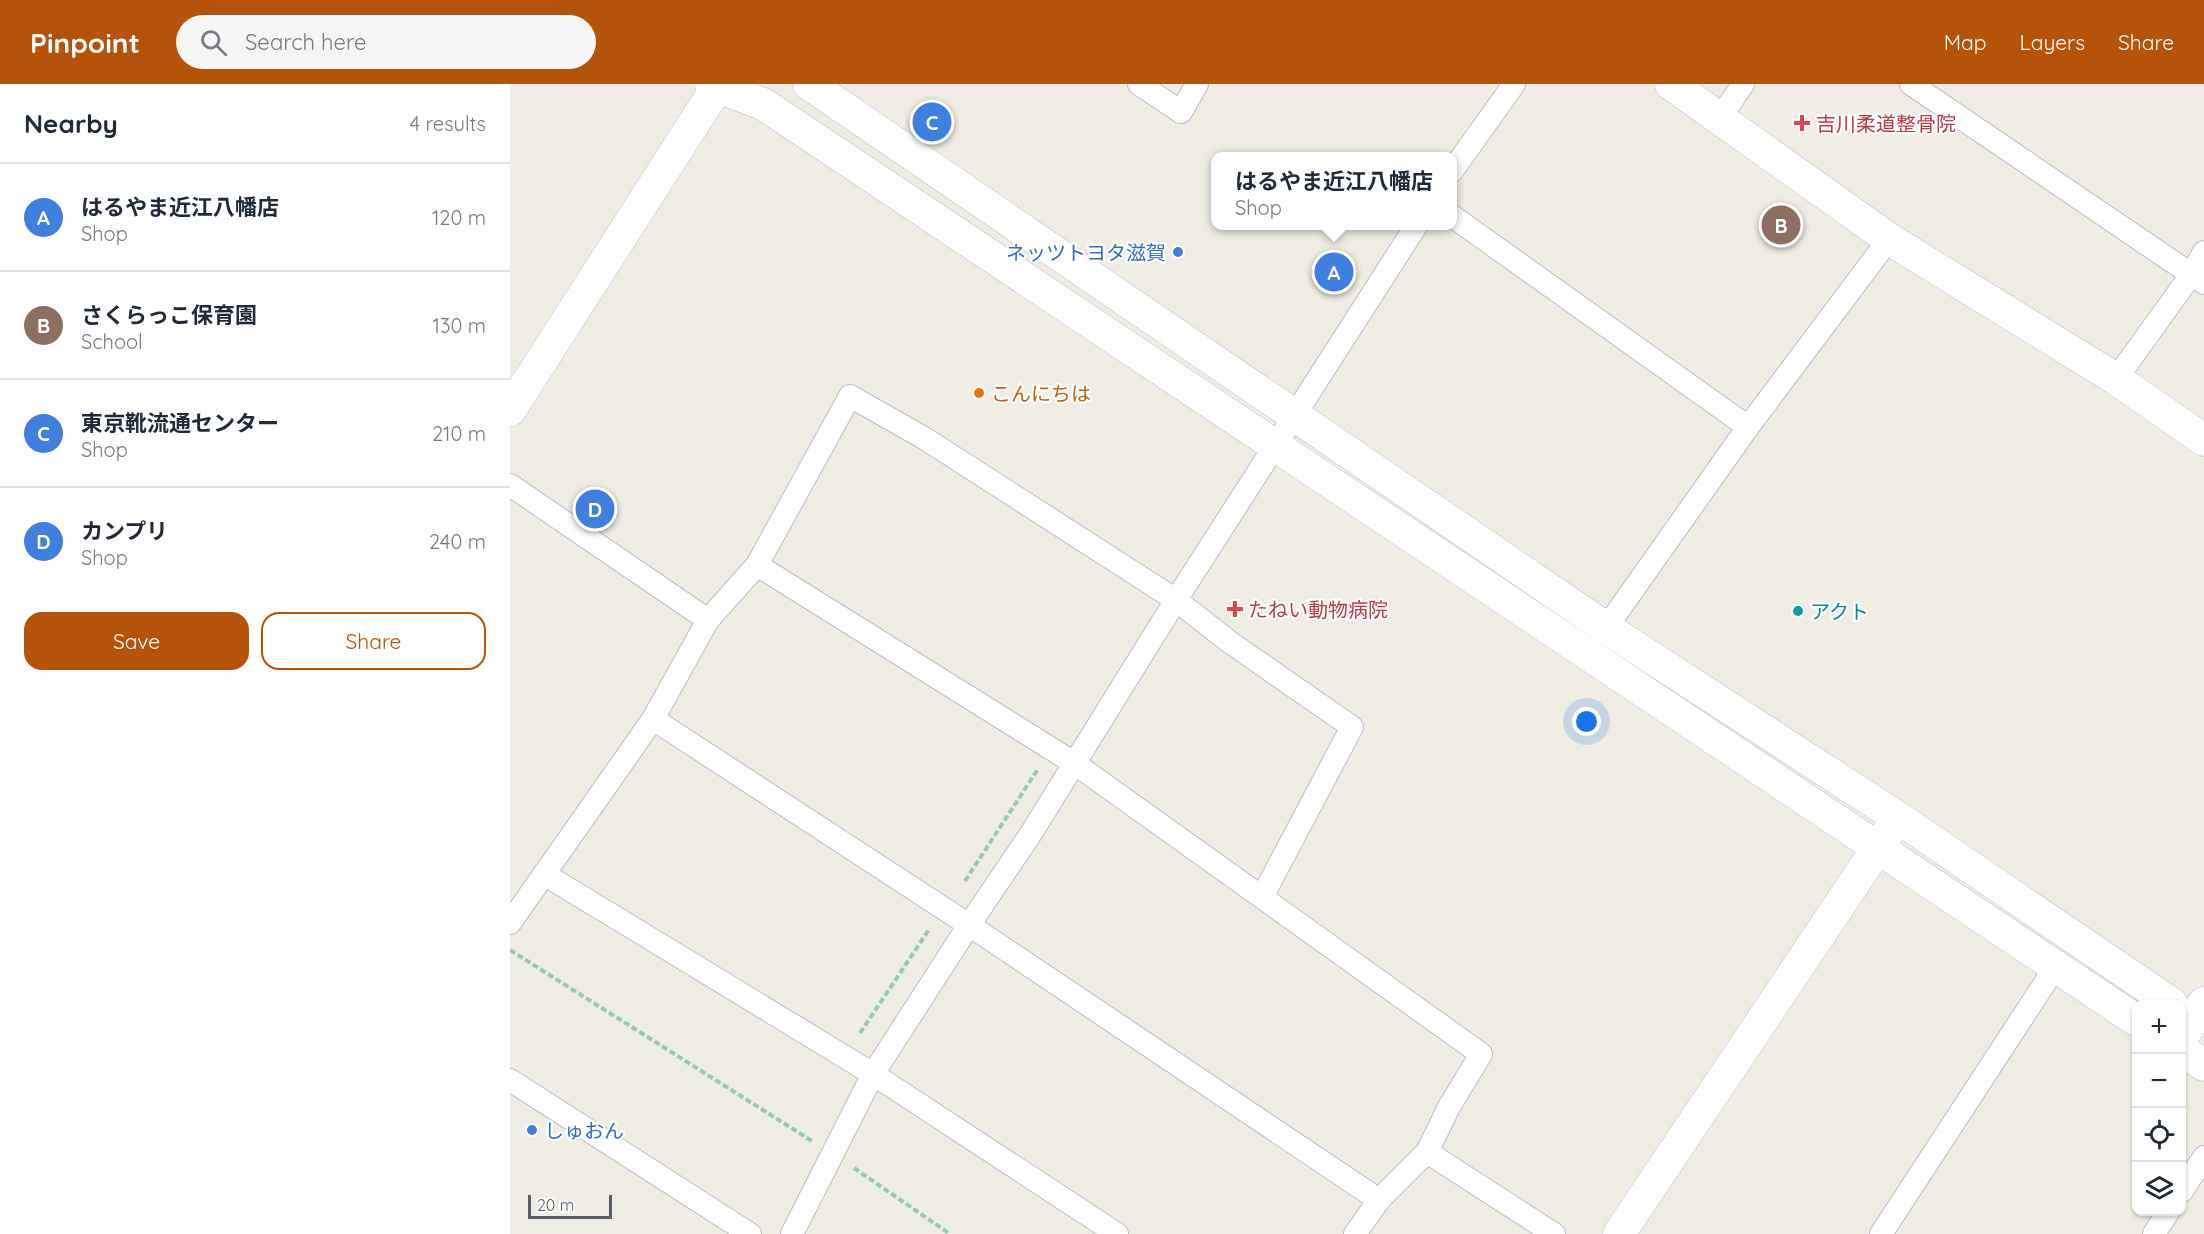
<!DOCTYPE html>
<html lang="en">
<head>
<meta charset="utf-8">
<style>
	body { margin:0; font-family:Quicksand,"Noto Sans JP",sans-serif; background:#f6f6f7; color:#1f2937 }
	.controls { position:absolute; right:18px; bottom:18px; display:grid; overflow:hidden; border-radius:12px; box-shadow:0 2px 4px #0004 }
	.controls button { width:54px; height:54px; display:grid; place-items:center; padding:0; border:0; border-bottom:2px solid #e0e1e3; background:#fff; color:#1f2937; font:30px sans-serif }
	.scale { position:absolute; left:18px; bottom:15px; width:84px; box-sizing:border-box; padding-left:6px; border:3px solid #5c5f66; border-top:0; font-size:16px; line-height:21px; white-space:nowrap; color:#5c5f66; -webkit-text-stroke:4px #fff; paint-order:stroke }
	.you { position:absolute; left:1077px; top:638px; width:21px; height:21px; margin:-15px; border:4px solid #fff; border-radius:50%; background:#1a73e8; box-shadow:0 0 0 9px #1a73e833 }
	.badge { display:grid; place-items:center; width:39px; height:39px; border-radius:50%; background:#b45309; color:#fff; font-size:20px; font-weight:700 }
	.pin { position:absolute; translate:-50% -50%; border:3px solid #fff; box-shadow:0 2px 6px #0006 }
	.popup { position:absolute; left:701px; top:68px; width:246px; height:78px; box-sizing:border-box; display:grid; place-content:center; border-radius:12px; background:#fff; filter:drop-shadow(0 2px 4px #0005); font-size:20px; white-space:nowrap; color:#747a83 }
	.popup b { font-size:22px; color:#1f2937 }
	.popup::after { content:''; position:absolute; left:50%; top:100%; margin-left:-12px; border:12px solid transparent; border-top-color:#fff }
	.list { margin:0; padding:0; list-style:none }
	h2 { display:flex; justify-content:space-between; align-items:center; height:78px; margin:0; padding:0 24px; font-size:26px }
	h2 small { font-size:20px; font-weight:400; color:#747a83 }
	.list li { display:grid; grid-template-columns:39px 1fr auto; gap:18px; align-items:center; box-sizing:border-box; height:108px; padding:0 24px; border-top:2px solid #e0e1e3 }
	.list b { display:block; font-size:22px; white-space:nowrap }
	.list p { margin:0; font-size:20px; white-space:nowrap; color:#747a83 }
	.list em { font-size:20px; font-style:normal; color:#747a83 }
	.actions { display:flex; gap:12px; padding:18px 24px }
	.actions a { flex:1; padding:14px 0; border:2px solid #b45309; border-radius:18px; text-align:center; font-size:21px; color:#b45309 }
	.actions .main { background:#b45309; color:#fff }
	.icon { flex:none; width:33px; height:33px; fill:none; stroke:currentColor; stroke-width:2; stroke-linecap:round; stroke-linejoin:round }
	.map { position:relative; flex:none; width:1694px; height:1150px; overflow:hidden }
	header { display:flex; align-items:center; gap:36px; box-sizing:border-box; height:84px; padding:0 30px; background:#b45309; color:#fff }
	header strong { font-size:28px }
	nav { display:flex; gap:33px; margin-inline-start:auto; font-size:21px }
	.search { width:420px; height:54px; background:#f6f6f7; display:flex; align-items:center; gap:15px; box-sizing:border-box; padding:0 21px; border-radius:33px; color:#747a83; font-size:22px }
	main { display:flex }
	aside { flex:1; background:#fff }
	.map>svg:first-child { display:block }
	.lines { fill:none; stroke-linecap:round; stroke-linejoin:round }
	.street-casing { stroke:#bcbdc4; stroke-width:24 }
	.secondary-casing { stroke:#bcbfc6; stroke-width:33 }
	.path { stroke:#97caac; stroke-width:4; stroke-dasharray:6 3; stroke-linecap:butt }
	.street { stroke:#fff; stroke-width:22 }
	.secondary { stroke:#fff; stroke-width:32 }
	.health-dot { fill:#e0444e; stroke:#fff; stroke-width:2 }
	.shop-dot { fill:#3f7fe0; stroke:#fff; stroke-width:2 }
	.food-dot { fill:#e8710a; stroke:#fff; stroke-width:2 }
	.culture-dot { fill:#0f9aa8; stroke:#fff; stroke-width:2 }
	.labels { text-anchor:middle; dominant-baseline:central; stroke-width:4.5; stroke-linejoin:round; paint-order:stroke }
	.health-label { font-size:20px; fill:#be3a42; stroke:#fff; text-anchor:start }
	.shop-label { font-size:20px; fill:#366cbe; stroke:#fff; text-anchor:end }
	.food-label { font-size:20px; fill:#c56008; stroke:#fff; text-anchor:start }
	.culture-label { font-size:20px; fill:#0d838f; stroke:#fff; text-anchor:start }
</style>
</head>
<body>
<header>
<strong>Pinpoint</strong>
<div class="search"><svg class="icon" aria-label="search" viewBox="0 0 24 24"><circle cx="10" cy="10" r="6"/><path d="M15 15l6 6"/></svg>Search here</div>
<nav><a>Map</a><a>Layers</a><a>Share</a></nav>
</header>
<main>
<aside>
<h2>Nearby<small>4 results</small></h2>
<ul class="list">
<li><span class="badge" style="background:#3f7fe0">A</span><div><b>はるやま近江八幡店</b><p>Shop</p></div><em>120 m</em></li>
<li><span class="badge" style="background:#8d6e63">B</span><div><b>さくらっこ保育園</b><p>School</p></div><em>130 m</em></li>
<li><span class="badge" style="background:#3f7fe0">C</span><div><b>東京靴流通センター</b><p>Shop</p></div><em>210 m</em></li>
<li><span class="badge" style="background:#3f7fe0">D</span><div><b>カンプリ</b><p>Shop</p></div><em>240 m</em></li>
</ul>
<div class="actions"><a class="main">Save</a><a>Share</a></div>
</aside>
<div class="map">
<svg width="1694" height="1150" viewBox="0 0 1694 1150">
	<rect width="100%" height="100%" fill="#f0eee4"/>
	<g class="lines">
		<g class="street-casing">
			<g id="street">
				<path d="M629,0L671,28L687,0"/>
				<path d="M1401,0L1694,199"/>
				<path d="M1210,34L1233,0"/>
				<path d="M942,87L1004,0"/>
				<path d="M942,132L1238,343"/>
				<path d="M1606,295L1681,191L1694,168"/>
				<path d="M0,401L198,536"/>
				<path d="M247,481L564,679L971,970L939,1023L917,1068L869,1116L845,1150"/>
				<path d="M1096,544L1238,343L1379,155"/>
				<path d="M143,635L459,841L869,1116"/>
				<path d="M34,790L363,990L607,1150"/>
				<path d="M0,839L143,635L198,536L247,481L340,312L414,354L666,516L721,559L842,643L752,813"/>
				<path d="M0,996L240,1150"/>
				<path d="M917,1068L1044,1150"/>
				<path d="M1672,1107L1694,1073"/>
				<path d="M282,1150L363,990L459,841L520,751L666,516L906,142"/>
				<path d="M1371,1150L1546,882"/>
				<path d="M1644,1150L1658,1128"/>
			</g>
		</g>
		<g class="secondary-casing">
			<g id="secondary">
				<path d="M201,0L253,20L1626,936"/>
				<path d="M299,0L1096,544L1387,733L1662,920"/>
				<path d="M1161,0L1379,155L1606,295L1694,356"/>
				<path d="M0,326L209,0"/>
				<path d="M1672,953L1694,919"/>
				<path d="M1672,966L1694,981"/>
				<path d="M1109,1150L1379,747"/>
			</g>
		</g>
		<g class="path">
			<path d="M455,797L528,685"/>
			<path d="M0,866L302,1057"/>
			<path d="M350,949L420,844"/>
			<path d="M344,1084L440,1150"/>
		</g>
		<use href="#street" class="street"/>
		<use href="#secondary" class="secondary"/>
	</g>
	<g class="health-dot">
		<path d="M1289 30h6v6h6v6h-6v6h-6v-6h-6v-6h6z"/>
		<path d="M722 516h6v6h6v6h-6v6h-6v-6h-6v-6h6z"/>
	</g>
	<g class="shop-dot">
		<circle cx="668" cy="168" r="6"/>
		<circle cx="22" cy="1046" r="6"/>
	</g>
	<circle class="food-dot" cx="469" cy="309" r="6"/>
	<circle class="culture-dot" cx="1288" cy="527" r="6"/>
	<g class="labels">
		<g class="health-label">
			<text x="1306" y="39">吉川柔道整骨院</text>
			<text x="738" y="525">たねい動物病院</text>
		</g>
		<g class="shop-label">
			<text x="656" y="168">ネッツトヨタ滋賀</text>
			<text x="34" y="1046" text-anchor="start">しゅおん</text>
		</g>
		<g class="food-label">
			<text x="481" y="309">こんにちは</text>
		</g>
		<g class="culture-label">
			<text x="1300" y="527">アクト</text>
		</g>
	</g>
</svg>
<div class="controls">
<button>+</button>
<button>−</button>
<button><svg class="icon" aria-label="locate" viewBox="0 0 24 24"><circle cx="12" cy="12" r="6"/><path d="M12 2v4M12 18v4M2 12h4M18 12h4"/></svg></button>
<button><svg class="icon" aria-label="layers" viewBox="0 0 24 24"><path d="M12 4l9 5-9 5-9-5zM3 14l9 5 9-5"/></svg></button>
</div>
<div class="scale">20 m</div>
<div class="you"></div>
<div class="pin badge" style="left:824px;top:188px;background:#3f7fe0">A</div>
<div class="popup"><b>はるやま近江八幡店</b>Shop</div>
<div class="pin badge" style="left:1271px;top:141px;background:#8d6e63">B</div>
<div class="pin badge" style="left:422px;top:38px;background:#3f7fe0">C</div>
<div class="pin badge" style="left:85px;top:425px;background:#3f7fe0">D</div>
</div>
</main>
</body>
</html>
